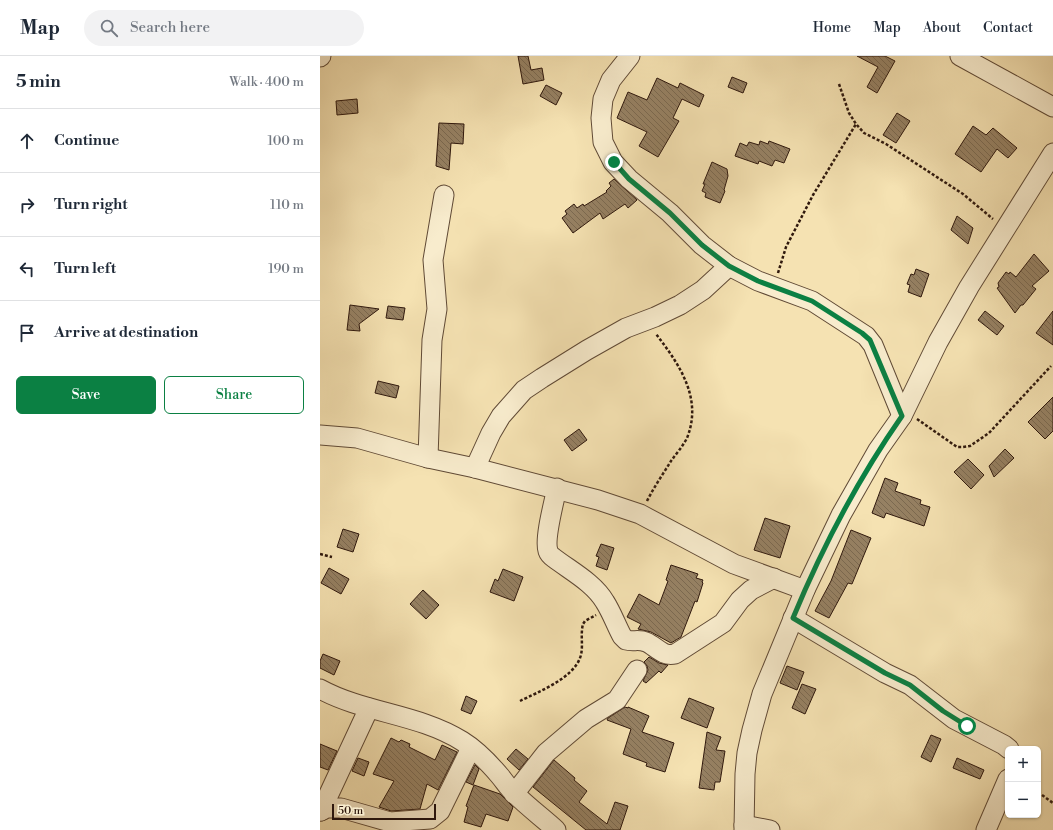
<!DOCTYPE html>
<html lang="en">
<head>
<meta charset="utf-8">
<style>
	body { margin:0; font-family:"Libre Bodoni",serif; background:#f2f2f3; color:#1f2937 }
	.controls { position:absolute; right:12px; bottom:12px; display:grid; overflow:hidden; border-radius:6px; box-shadow:0 1px 3px #0004 }
	.controls button { width:36px; height:36px; display:grid; place-items:center; padding:0; border:0; border-bottom:1px solid #e0e1e3; background:#fff; color:#1f2937; font:20px sans-serif }
	.scale { position:absolute; left:12px; bottom:10px; width:104px; box-sizing:border-box; padding-left:4px; border:2px solid #2f180d; border-top:0; font-size:11px; line-height:14px; white-space:nowrap; color:#2f180d; -webkit-text-stroke:3px #f8eccd; paint-order:stroke }
	.stop { position:absolute; width:12px; height:12px; margin:-9px; border:3px solid #0b8043; border-radius:50%; background:#fff }
	.stop.end { background:#0b8043; border-color:#fff; box-shadow:0 1px 4px #0008 }
	.list { margin:0; padding:0; list-style:none }
	h2 { display:flex; justify-content:space-between; align-items:center; height:52px; margin:0; padding:0 16px; font-size:17px }
	h2 small { font-size:13px; font-weight:400; color:#747a83 }
	.list li { display:grid; grid-template-columns:26px 1fr auto; gap:12px; align-items:center; box-sizing:border-box; height:64px; padding:0 16px; border-top:1px solid #e0e1e3 }
	.list b { display:block; font-size:15px; white-space:nowrap }
	.list em { font-size:13px; font-style:normal; color:#747a83 }
	.actions { display:flex; gap:8px; padding:12px 16px }
	.actions a { flex:1; padding:9px 0; border:1px solid #0b8043; border-radius:6px; text-align:center; font-size:14px; color:#0b8043 }
	.actions .main { background:#0b8043; color:#fff }
	.icon { flex:none; width:22px; height:22px; fill:none; stroke:currentColor; stroke-width:2; stroke-linecap:round; stroke-linejoin:round }
	.map { position:relative; flex:none; width:733px; height:774px; overflow:hidden }
	header { display:flex; align-items:center; gap:24px; box-sizing:border-box; height:56px; padding:0 20px; background:#fff; border-bottom:1px solid #e0e1e3 }
	header strong { font-size:19px }
	nav { display:flex; gap:22px; margin-inline-start:auto; font-size:14px }
	.search { width:280px; height:36px; background:#f2f2f3; display:flex; align-items:center; gap:10px; box-sizing:border-box; padding:0 14px; border-radius:22px; color:#747a83; font-size:15px }
	main { display:flex }
	aside { flex:1; background:#fff }
	.map>svg:first-child { display:block }
	.building { fill:url(#building-back-hatch); stroke:#2f180d }
	.lines { fill:none; stroke-linecap:round; stroke-linejoin:round }
	.minor-casing { stroke:#604a36; stroke-width:21 }
	.path { stroke:#2f180d; stroke-width:2.5; stroke-dasharray:3 2; stroke-linecap:butt }
	.minor { stroke:#f8eccd; stroke-width:19 }
	.route { stroke:#0b8043; stroke-width:5 }
</style>
</head>
<body>
<header>
<strong>Map</strong>
<div class="search"><svg class="icon" aria-label="search" viewBox="0 0 24 24"><circle cx="10" cy="10" r="6"/><path d="M15 15l6 6"/></svg>Search here</div>
<nav><a>Home</a><a>Map</a><a>About</a><a>Contact</a></nav>
</header>
<main>
<aside>
<h2>5 min<small>Walk · 400 m</small></h2>
<ul class="list">
<li><svg class="icon" aria-label="ahead" viewBox="0 0 24 24"><path d="M12 20V5M6 11l6-6 6 6"/></svg><div><b>Continue</b></div><em>100 m</em></li>
<li><svg class="icon" aria-label="right" viewBox="0 0 24 24"><path d="M7 20v-9h11M14 6l5 5-5 5"/></svg><div><b>Turn right</b></div><em>110 m</em></li>
<li><svg class="icon" aria-label="left" viewBox="0 0 24 24"><path d="M17 20v-9H6M10 6l-5 5 5 5"/></svg><div><b>Turn left</b></div><em>190 m</em></li>
<li><svg class="icon" aria-label="arrive" viewBox="0 0 24 24"><path d="M6 21V4h12l-3 4 3 4H6"/></svg><div><b>Arrive at destination</b></div></li>
</ul>
<div class="actions"><a class="main">Save</a><a>Share</a></div>
</aside>
<div class="map">
<svg width="733" height="774" viewBox="0 0 733 774">
	<defs>
		<pattern id="building-back-hatch" width="6" height="6" patternUnits="userSpaceOnUse"><rect width="6" height="6" fill="#968163"/><path d="M-1 5l2 2M0 0l6 6M5-1l2 2" fill="none" stroke="#7b6950"/></pattern>
	</defs>
	<rect width="100%" height="100%" fill="#f5e2b2"/>
	<filter id="stains"><feTurbulence type="fractalNoise" baseFrequency=".005" numOctaves="4"/><feColorMatrix values="0 0 0 0 .2 0 0 0 0 .09 0 0 0 0 .02 0 0 0 .5 -.17"/></filter>
	<radialGradient id="worn" r=".72"><stop offset=".6" stop-color="#630" stop-opacity="0"/><stop offset="1" stop-color="#630" stop-opacity=".3"/></radialGradient>
	<g class="building">
		<path d="M198,0H208L211,14L222,12L224,24L203,28Z"/>
		<path d="M537,0H565L575,5L557,37L547,31L558,11Z"/>
		<path d="M412,21L427,27L423,37L408,31Z"/>
		<path d="M337,22L358,32L360,27L384,39L379,51L362,43L353,62L359,65L338,101L319,90L327,76L297,62L308,36L327,44Z"/>
		<path d="M226,29L242,37L236,49L220,40Z"/>
		<path d="M37,43L38,57L17,59L16,45Z"/>
		<path d="M577,57L590,65L576,87L563,79Z"/>
		<path d="M119,67L144,68L143,88L131,87L129,114L116,110Z"/>
		<path d="M653,70L666,79L673,72L697,92L688,102L677,93L661,116L635,98Z"/>
		<path d="M440,85L448,88L449,85L470,93L464,107L455,104L452,110L439,105L438,108L415,100L420,87L427,90L429,86L439,89Z"/>
		<path d="M392,106L407,113L408,120L404,134L405,135L400,147L385,141L386,137L382,135L385,128H383Z"/>
		<path d="M294,123L317,144L308,152L305,148L283,163L280,157L253,177L242,162L247,158L245,155L254,148L257,152L263,148L264,150L287,136L286,135L291,130L289,127Z"/>
		<path d="M637,160L653,172L648,188L631,174Z"/>
		<path d="M714,198L729,215L712,230L716,233L703,249H701L695,257L677,232L679,231L678,227L686,216L689,218L690,216L696,221Z"/>
		<path d="M596,213L609,218L601,241L588,236L590,229L587,228L591,218L594,219Z"/>
		<path d="M30,249L59,253L39,268L40,275L27,274Z"/>
		<path d="M68,250L85,252L83,264L66,262Z"/>
		<path d="M665,255L684,270L677,279L658,264Z"/>
		<path d="M733,255V289L716,277Z"/>
		<path d="M58,325L79,330L76,342L55,337Z"/>
		<path d="M733,341V375L725,383L708,366Z"/>
		<path d="M259,373L267,384L252,395L244,384Z"/>
		<path d="M685,393L694,402L674,421L669,410Z"/>
		<path d="M648,403L664,419L651,433L634,416Z"/>
		<path d="M565,422L578,427L575,435L601,444L600,448L610,451L604,470L566,457L564,462L552,457Z"/>
		<path d="M445,462L470,470L460,502L434,494Z"/>
		<path d="M23,473L39,478L33,496L17,491Z"/>
		<path d="M531,474L551,482L532,528L528,527L509,562L495,555L511,525Z"/>
		<path d="M281,488L294,492L287,514L276,510L279,501L276,500Z"/>
		<path d="M351,509L378,518L376,522L383,524L382,526L383,527L377,546L375,545L361,581L351,587L331,576L318,573L321,568L307,561L319,538L339,549L348,525L346,524Z"/>
		<path d="M9,512L29,523L21,538L1,527Z"/>
		<path d="M183,513L203,521L194,545L170,536L175,523L178,525Z"/>
		<path d="M103,534L119,549L106,563L90,548Z"/>
		<path d="M3,598L20,605L14,619L0,612V605Z"/>
		<path d="M329,601L339,607L348,609L341,617L339,615L326,627L323,625L328,614L327,610L324,606Z"/>
		<path d="M467,610L484,616L477,634L460,627Z"/>
		<path d="M482,628L496,633L485,658L472,652Z"/>
		<path d="M146,640L157,645L151,658L141,654Z"/>
		<path d="M369,642L394,652L387,672L361,662Z"/>
		<path d="M305,651L308,652V651L329,660L322,676L354,687L345,716L326,710L327,707L303,698L311,673L287,664L288,662Z"/>
		<path d="M387,676L401,681L396,694L405,695L400,726H395L394,734L379,732Z"/>
		<path d="M611,679L621,683L611,706L601,701Z"/>
		<path d="M71,682L79,686L81,684L90,688L89,691L115,704L122,689L137,696L118,734L107,728L100,753L71,755L59,751L74,725L53,718Z"/>
		<path d="M0,688L17,695L8,714L0,711Z"/>
		<path d="M196,693L208,703L199,714L187,703Z"/>
		<path d="M38,702L49,706L44,720L32,715Z"/>
		<path d="M637,702L664,714L660,723L633,712Z"/>
		<path d="M234,704L255,722L254,724L267,735L259,746L287,768L295,746L308,750L300,774H266L213,731Z"/>
		<path d="M155,709L159,713L153,729L146,726Z"/>
		<path d="M154,729L180,738L193,751L188,765L166,758L161,771L144,766L148,751L146,750Z"/>
	</g>
	<g class="lines">
		<g class="minor-casing">
			<g id="minor">
				<path d="M310,0L291,24L283,43L281,62L283,86L293,106L309,123L350,157L382,189L409,210L438,225L492,245L546,280L553,289L582,360"/>
				<path d="M640,0L733,51"/>
				<path d="M0,1L1,0"/>
				<path d="M0,379L37,382L108,402L155,412L278,444L320,458L414,508L485,534"/>
				<path d="M108,402L112,284L117,253L113,204L124,139"/>
				<path d="M155,412L171,377L181,360L204,334L222,322L267,294L306,272L335,261L360,249L383,234L409,210"/>
				<path d="M237,432C234,446 224,483 228,495C229,498 231,500 234,502C251,515 274,527 285,546C292,557 296,569 302,580L306,584C313,586 319,583 326,586C336,590 342,601 355,598L403,567L420,544L431,534L454,522"/>
				<path d="M473,562L565,617L590,629L634,663L684,689L689,693"/>
				<path d="M0,633C44,657 99,658 142,685C155,693 169,707 180,720C185,726 189,733 195,738C208,751 223,762 236,774"/>
				<path d="M194,738L226,697L266,663L297,644L317,614"/>
				<path d="M0,755L7,752H21L70,766L110,763L120,755L151,692"/>
				<path d="M1,755L49,652"/>
				<path d="M424,769L450,774"/>
				<path d="M424,774L425,718L427,697L432,674L442,638L485,534L521,459L558,394L582,360L618,286L649,231L733,97"/>
				<path d="M666,774L688,723"/>
			</g>
		</g>
		<g class="path">
			<path d="M519,28L529,57L536,68L544,77L566,88L643,138L673,163"/>
			<path d="M458,217L466,191L493,139L536,68"/>
			<path d="M597,363L637,391H643L650,390L669,377L731,310"/>
			<path d="M327,445C334,431 343,418 351,405C356,398 363,390 367,382C383,342 359,308 336,278"/>
			<path d="M0,498L12,501"/>
			<path d="M200,645C218,636 252,623 260,602C264,592 260,579 263,568L265,565L276,559"/>
			<path d="M718,736L733,747"/>
		</g>
		<use href="#minor" class="minor"/>
	</g>
	<g class="lines">
		<path class="route" d="M294,106L309,123L350,157L382,189L409,210L438,225L492,245L542,277L550,284L582,360C538,423 502,492 473,562L565,617L590,629L623,655L647,670"/>
	</g>
	<rect width="100%" height="100%" filter="url(#stains)"/>
	<rect width="100%" height="100%" fill="url(#worn)"/>
</svg>
<div class="controls">
<button>+</button>
<button>−</button>
</div>
<div class="scale">50 m</div>
<div class="stop" style="left:647px;top:670px"></div>
<div class="stop end" style="left:294px;top:106px"></div>
</div>
</main>
</body>
</html>
